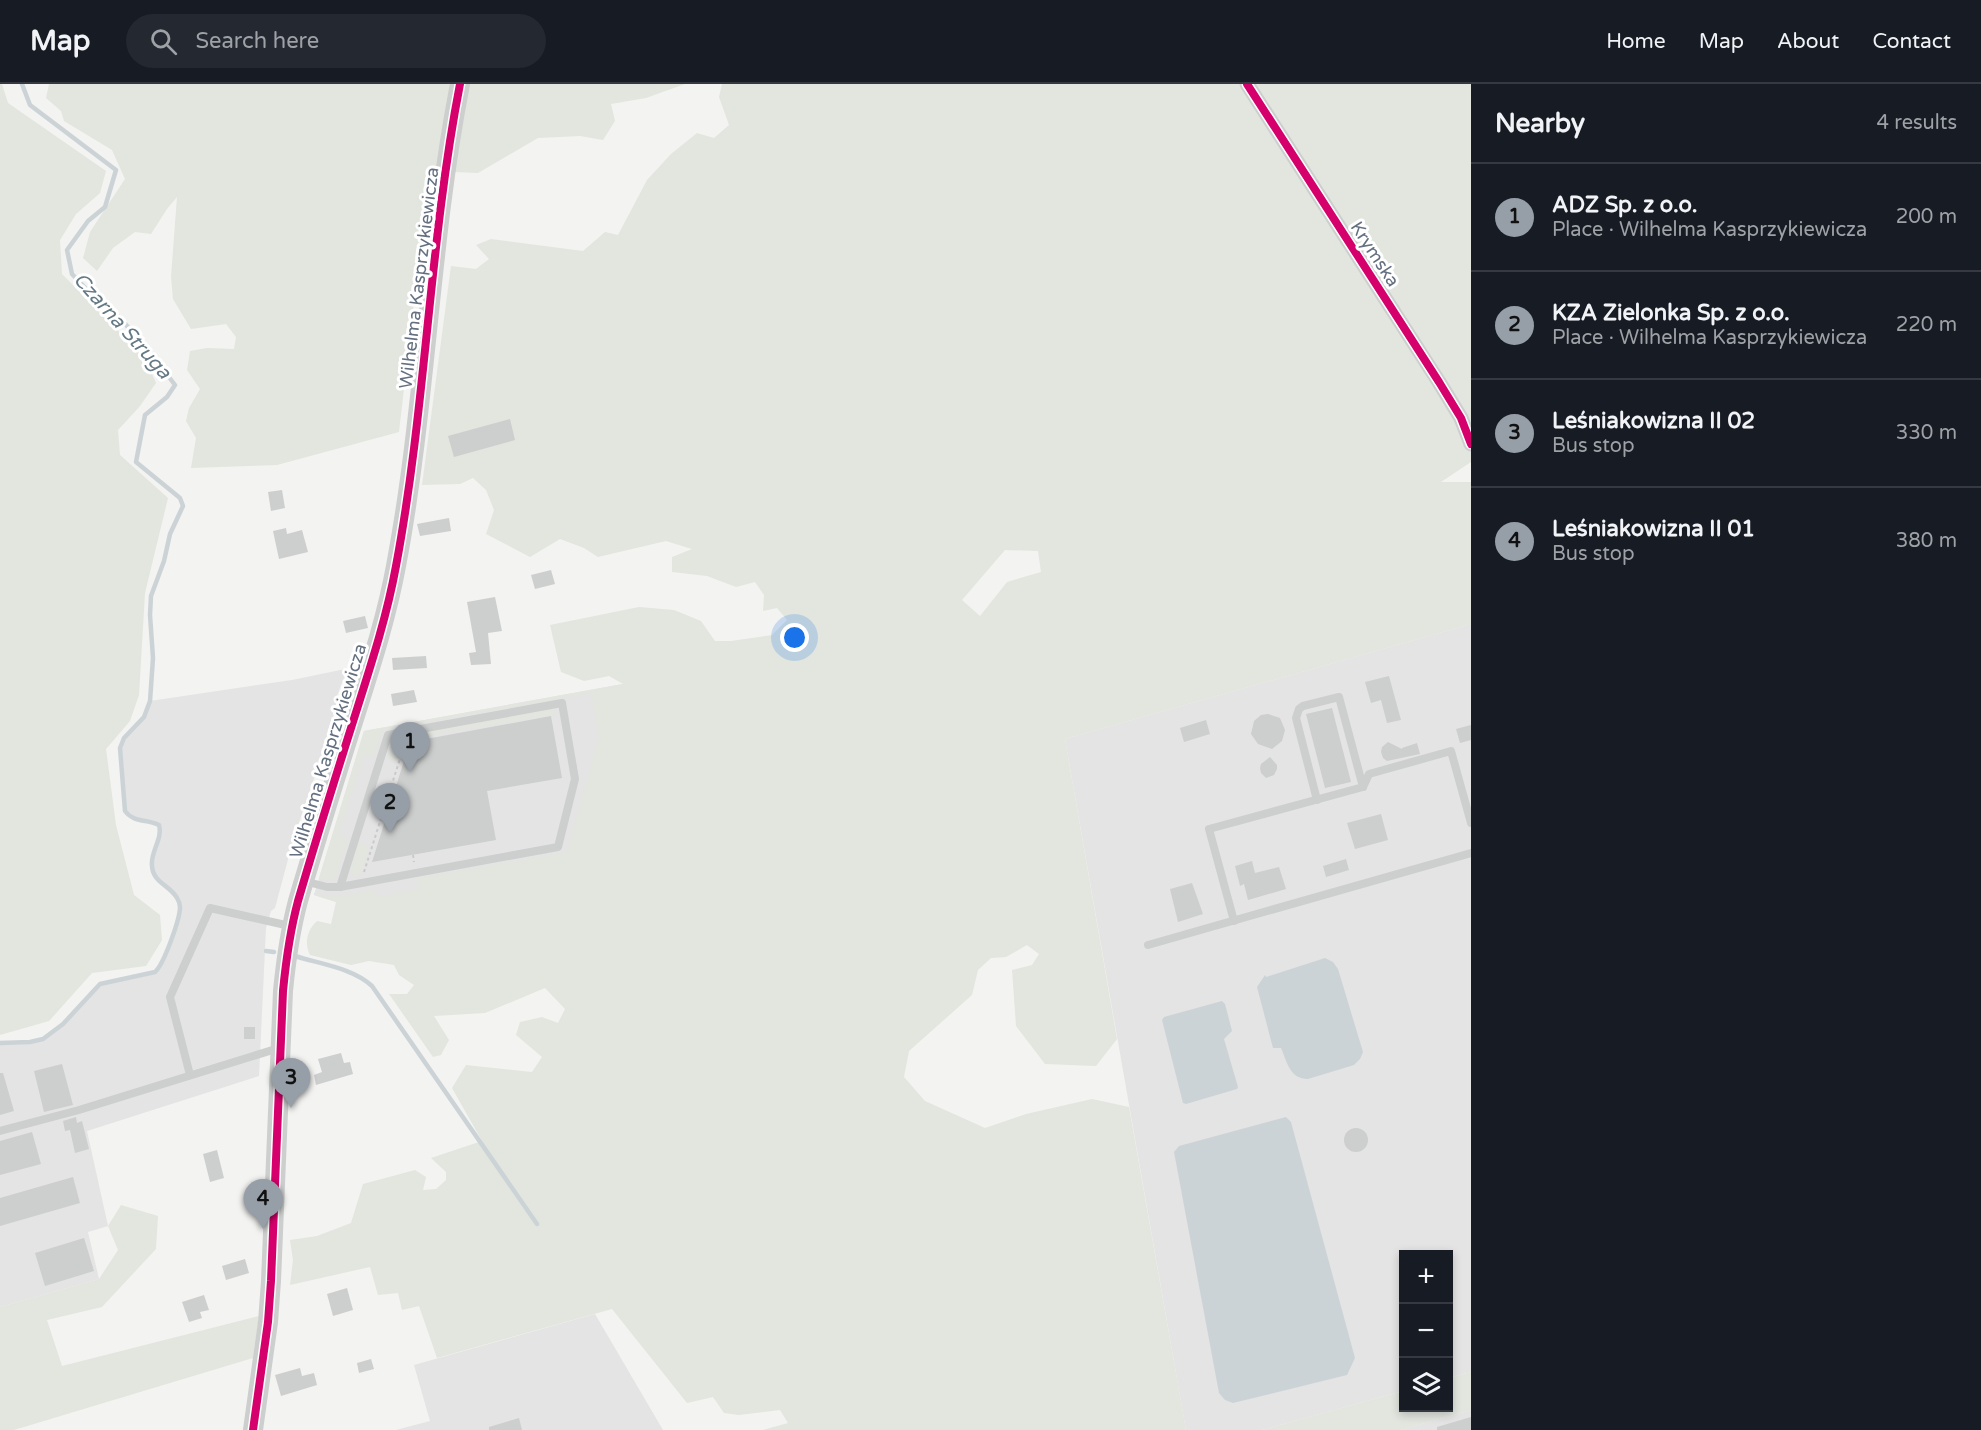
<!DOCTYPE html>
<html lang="en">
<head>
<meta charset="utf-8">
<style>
	body { margin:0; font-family:"Varela Round",sans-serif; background:#242831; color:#f1f3f6 }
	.controls { position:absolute; right:18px; bottom:18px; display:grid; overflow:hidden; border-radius:0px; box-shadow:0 3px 9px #0003 }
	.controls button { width:54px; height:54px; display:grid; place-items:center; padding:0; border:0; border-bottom:2px solid #363941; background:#171b24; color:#f1f3f6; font:30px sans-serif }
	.you { position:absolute; left:795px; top:554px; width:21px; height:21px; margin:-15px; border:4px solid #fff; border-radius:50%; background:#1a73e8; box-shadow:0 0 0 9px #1a73e833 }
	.badge { display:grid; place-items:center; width:39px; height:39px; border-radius:50%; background:#969ea8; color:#111; font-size:20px; font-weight:700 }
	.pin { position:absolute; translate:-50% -50px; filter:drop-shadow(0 2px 3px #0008) }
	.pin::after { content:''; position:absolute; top:32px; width:21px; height:18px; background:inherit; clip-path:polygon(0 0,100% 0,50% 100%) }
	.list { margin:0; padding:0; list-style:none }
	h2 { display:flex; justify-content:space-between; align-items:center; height:78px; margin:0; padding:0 24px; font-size:26px }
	h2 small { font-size:20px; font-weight:400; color:#9ea1a6 }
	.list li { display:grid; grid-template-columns:39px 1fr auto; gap:18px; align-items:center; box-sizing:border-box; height:108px; padding:0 24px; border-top:2px solid #363941 }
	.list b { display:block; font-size:22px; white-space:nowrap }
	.list p { margin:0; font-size:20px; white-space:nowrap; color:#9ea1a6 }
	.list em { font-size:20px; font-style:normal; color:#9ea1a6 }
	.icon { flex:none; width:33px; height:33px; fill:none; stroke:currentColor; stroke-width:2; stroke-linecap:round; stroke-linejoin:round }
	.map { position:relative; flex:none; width:1471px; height:1346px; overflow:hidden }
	header { display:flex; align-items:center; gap:36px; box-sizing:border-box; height:84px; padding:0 30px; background:#171b24; border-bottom:2px solid #363941 }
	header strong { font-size:28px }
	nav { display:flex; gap:33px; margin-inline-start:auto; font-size:21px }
	.search { width:420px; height:54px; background:#242831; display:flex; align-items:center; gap:15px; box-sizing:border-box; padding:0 21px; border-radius:33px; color:#9ea1a6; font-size:22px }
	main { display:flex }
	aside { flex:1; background:#171b24 }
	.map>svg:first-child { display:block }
	.built { fill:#e3e4e3 }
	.green { fill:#e2e6df; fill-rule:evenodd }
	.water { fill:#ccd3d6 }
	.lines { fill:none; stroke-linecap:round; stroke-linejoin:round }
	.stream { stroke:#ccd3d6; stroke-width:4.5 }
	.building { fill:#cdcece }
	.path { stroke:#c9cacb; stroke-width:2; stroke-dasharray:3 3; stroke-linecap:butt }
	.service { stroke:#cdcece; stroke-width:8 }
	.minor { stroke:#cdcece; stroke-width:15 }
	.tertiary { stroke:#cdcece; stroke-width:20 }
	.cycleway-casing { stroke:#fff; stroke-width:11 }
	.cycleway { stroke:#d6006c; stroke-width:8 }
	.labels { text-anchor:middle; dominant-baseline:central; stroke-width:6; stroke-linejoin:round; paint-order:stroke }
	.street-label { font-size:18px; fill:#647080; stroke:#fff }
	.water-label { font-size:20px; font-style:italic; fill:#647985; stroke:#fff }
</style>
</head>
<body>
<header>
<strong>Map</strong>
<div class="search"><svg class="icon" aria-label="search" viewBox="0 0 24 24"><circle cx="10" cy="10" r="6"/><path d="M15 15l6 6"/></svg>Search here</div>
<nav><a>Home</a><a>Map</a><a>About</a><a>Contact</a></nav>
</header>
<main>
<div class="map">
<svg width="1471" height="1346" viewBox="0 0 1471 1346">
	<rect width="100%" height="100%" fill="#f3f3f1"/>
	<g class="built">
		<path d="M1471,540V1288L1449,1294L1448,1170H1404L1403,1307L1262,1346H1186L1065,655Z"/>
		<path d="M360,582L357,589L343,596L337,612L340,619L294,753L275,824L271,827L266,844L259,992L87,1047L108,1142L88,1148L99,1195L0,1223V959L30,958L43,955L63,940L100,900L155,888L160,882L167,867L180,822L176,812L159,798L153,788L152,777L160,751L159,742L153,738L134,735L125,727L119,669L121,658L144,633L150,617L292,596Z"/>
		<path d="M623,600L577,775L384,833L314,811L364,647Z"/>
		<path d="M595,1230L663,1346H396L430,1337L414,1281Z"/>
		<path d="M1471,1326V1346H1401Z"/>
	</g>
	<g class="green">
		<path d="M0,0H2L8,19L106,87L100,109L76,130L60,156L62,190L145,274L156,299L140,322L118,346L120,371L168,414L145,509L139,611L130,637L106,665L116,741L134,811L160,831L162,856L146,882L92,889L49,937L0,951Z"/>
		<path d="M49,0H685L646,14L611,20L615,37L603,56L580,52L538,54L478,89L429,87L399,348L277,381L191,384L196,354L186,337L189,324L200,305L187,286L190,267L207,264L234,265L236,253L226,240L191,245L173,215L171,193L177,113L167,125L151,150L135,148L113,164L97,187L83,174L90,148L125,95L112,66L64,37L61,27L46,14Z"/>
		<path d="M722,0H1471V378L1441,398H1471V540L1065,655L1117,955L1096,982L1045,980L1016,942L1012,886L1032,881L1039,870L1027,861L1006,873L991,874L978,886L972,911L909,967L904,993L925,1017L985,1044L1026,1030L1092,1015L1129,1023L1186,1346H763L788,1339L780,1326L739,1331L724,1329L713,1313L687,1319L612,1225L437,1274L419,1222L402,1226L398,1209L378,1211L370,1183L290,1201L293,1176L290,1156L317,1152L351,1139L363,1100L415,1086L426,1093L423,1106L436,1105L446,1096V1088L431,1074L482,1057L452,1004L466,981L532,988L542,973L516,951L520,938L542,933L558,939L565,925L545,904L485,929L434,932L449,956L441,971L433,973L389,910H407L414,901L399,891L394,881L369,877L351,881L310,871C304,859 307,846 317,837L331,840L336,818L314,811V809L333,813L373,806L375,813L419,805L417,794L567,768L599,653L591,609L382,646L374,672L364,670L338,751L348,755L336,793L331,797L319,794L364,647L623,600L609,592L584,597L561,588L550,541L639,523L674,526L701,537L715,557H731L772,551L787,536L777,524L763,527L764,511L755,498L736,503L707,492L672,488V473L692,465L666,457L598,473L584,464L560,455L530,473L486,450L494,426L486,406L473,394L460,400L422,401L451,182L476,185L489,175L476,161L491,155L583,167L605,148L618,151L647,96L671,70L697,49L714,54L729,41L719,13ZM1005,466L1038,467L1041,488L1007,498L980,532L962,516Z"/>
		<path d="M551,625L556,630L461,646L460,645L407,656L409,650Z"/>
		<path d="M405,651L397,677L387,674L394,654Z"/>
		<path d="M359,759L370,762L360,791L355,792L352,788L351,784Z"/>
		<path d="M121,1121L158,1132L156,1165L102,1223L47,1236L62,1282L259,1232L253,1274L14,1346H0V1223L99,1195L118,1166L108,1142Z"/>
		<path d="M1471,1288V1326L1401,1346H1262L1403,1307L1404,1324H1448L1449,1294Z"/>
	</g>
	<g class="water">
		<path d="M1325,874L1333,878L1338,885L1363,968L1360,975L1354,981L1308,995C1290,995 1287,978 1281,964H1273L1257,903L1265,891L1266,893Z"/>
		<path d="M1222,917L1225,920L1232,947L1224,955L1238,1003L1237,1005L1186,1020L1183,1019L1162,936L1164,933Z"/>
		<path d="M1286,1033L1291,1038L1355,1274L1347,1291L1233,1319L1225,1316L1219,1309L1174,1068L1179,1062Z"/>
	</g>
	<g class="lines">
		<g class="stream">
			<path d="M266,867L274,868"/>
			<path d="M295,872C320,880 353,884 372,902L537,1140"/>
			<path d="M0,959L30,958L43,955L63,940L100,900L155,888C164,880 180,835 180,823C180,820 179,817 177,814C170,801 153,799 152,782C150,768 163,755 159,741C147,735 134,739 125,727L120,664L124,654L144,633L150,617L153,574L150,531L151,512L164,477L170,450L183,422L180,414L136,378L145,331L167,313L175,301L146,263L118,232L93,212L72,190L67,166L88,137L105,123L116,86L30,21L22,0"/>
		</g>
	</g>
	<g class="building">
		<path d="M510,335L515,356L454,373L448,352Z"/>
		<path d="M282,406L285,424L271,427L268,408Z"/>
		<path d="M449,434L451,447L420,452L417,440Z"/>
		<path d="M286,444L287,450L302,446L308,468L279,475L273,447Z"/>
		<path d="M551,486L555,500L535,505L531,491Z"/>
		<path d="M495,513L502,547L488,549L491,580L471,581L469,569L476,568L467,518Z"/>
		<path d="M365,532L368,544L346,549L343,537Z"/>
		<path d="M426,572L427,584L393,586L392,574Z"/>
		<path d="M1389,592L1401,636L1387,639L1381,616L1371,619L1365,598Z"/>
		<path d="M414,606L417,618L393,622L391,610Z"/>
		<path d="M1332,624L1351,698L1325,704L1306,630Z"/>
		<path d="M1268,630L1280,634L1285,646L1282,657L1272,665L1258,660L1251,650L1254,637L1261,631Z"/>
		<path d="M551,632L562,694L487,707L496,756L372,778L410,658Z"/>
		<path d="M1206,636L1210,650L1184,658L1180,644Z"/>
		<path d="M1471,641V656L1460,659L1456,645Z"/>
		<path d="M1388,658L1402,665V664L1417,659L1420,670L1387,677L1383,674L1381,668L1382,663Z"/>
		<path d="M1270,673L1277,681V685L1274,691L1266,694L1261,689L1260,684L1261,680Z"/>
		<path d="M1381,730L1388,756L1355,765L1347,739Z"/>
		<path d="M1346,775L1349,786L1326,793L1323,782Z"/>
		<path d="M1252,777L1255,789L1279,783L1286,805L1248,816L1244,800L1240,802L1235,782Z"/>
		<path d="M1192,799L1203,830L1178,838L1170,805Z"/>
		<rect x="244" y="943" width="11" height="12"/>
		<path d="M341,969L344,979L350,978L353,990L316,1001L314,991L322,988L318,975Z"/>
		<path d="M62,980L73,1021L44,1028L34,987Z"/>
		<path d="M0,989H3L14,1027L0,1031Z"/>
		<path d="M76,1033L77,1039L82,1037L89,1065L75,1069L70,1046L65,1047L63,1037Z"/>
		<circle cx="1356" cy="1056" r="12"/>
		<path d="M32,1048L41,1080L0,1091V1057Z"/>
		<path d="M217,1066L224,1094L210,1098L203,1070Z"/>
		<path d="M73,1093L80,1119L0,1142V1114Z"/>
		<path d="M84,1154L94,1187L45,1202L35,1169Z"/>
		<path d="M245,1175L249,1189L226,1196L222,1182Z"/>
		<path d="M347,1204L353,1226L333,1232L327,1210Z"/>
		<path d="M204,1211L209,1226L200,1228L202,1234L189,1238L182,1218Z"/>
		<path d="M371,1275L374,1285L359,1289L357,1279Z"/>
		<path d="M300,1284L302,1292L314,1289L317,1301L281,1312L275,1291Z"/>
		<path d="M1471,1333V1346H1437V1343Z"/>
		<path d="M519,1334L522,1346H489V1343Z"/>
	</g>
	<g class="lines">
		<g class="path">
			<path d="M413,771L414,778"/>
			<path d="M364,788L405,659"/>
		</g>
		<g class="service">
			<path d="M562,619L575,695L558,763L340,803L388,651Z"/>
			<path d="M1317,716L1296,634L1299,625L1303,622L1339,613L1363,703"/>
			<path d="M304,797L327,803H340"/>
			<path d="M1234,837L1209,745L1363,703L1369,690L1451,667L1471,739"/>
			<path d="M1148,861L1471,769"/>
			<path d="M190,991L170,913L210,824L290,842"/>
			<path d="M0,1047L79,1026L279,964"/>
		</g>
		<path class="minor" d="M1247,0L1439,298L1461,334L1471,360"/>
		<path class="tertiary" d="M253,1346L268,1238L271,1197L283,907C286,876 290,847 298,817C315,759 333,701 351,644C368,590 386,537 396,482C426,323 429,159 460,0"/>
		<g class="cycleway-casing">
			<g id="cycleway">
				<path d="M1247,0L1439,298L1461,334L1471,360"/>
				<path d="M253,1346L268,1238L271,1197L283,907C286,876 290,847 298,817C315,759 333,701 351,644C368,590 386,537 396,482C426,323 429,159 460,0"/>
			</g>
		</g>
		<use href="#cycleway" class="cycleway"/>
	</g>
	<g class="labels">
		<g class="street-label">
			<text transform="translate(1375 170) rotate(57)">Krymska</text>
			<text transform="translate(419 194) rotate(-83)">Wilhelma Kasprzykiewicza</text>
			<text transform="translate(328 667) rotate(-73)">Wilhelma Kasprzykiewicza</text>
		</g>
		<g class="water-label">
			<text transform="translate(122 242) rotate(48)">Czarna Struga</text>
		</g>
	</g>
</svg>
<div class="controls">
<button>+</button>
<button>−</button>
<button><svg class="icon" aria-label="layers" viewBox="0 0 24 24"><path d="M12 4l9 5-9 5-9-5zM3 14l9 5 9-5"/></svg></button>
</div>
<div class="you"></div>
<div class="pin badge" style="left:410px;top:688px">1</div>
<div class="pin badge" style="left:390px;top:749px">2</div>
<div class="pin badge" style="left:291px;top:1024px">3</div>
<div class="pin badge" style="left:263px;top:1145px">4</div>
</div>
<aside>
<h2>Nearby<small>4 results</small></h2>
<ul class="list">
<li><span class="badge">1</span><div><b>ADZ Sp. z o.o.</b><p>Place · Wilhelma Kasprzykiewicza</p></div><em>200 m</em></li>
<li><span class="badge">2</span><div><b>KZA Zielonka Sp. z o.o.</b><p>Place · Wilhelma Kasprzykiewicza</p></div><em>220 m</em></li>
<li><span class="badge">3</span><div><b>Leśniakowizna II 02</b><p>Bus stop</p></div><em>330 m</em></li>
<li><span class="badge">4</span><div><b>Leśniakowizna II 01</b><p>Bus stop</p></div><em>380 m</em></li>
</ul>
</aside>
</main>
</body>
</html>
